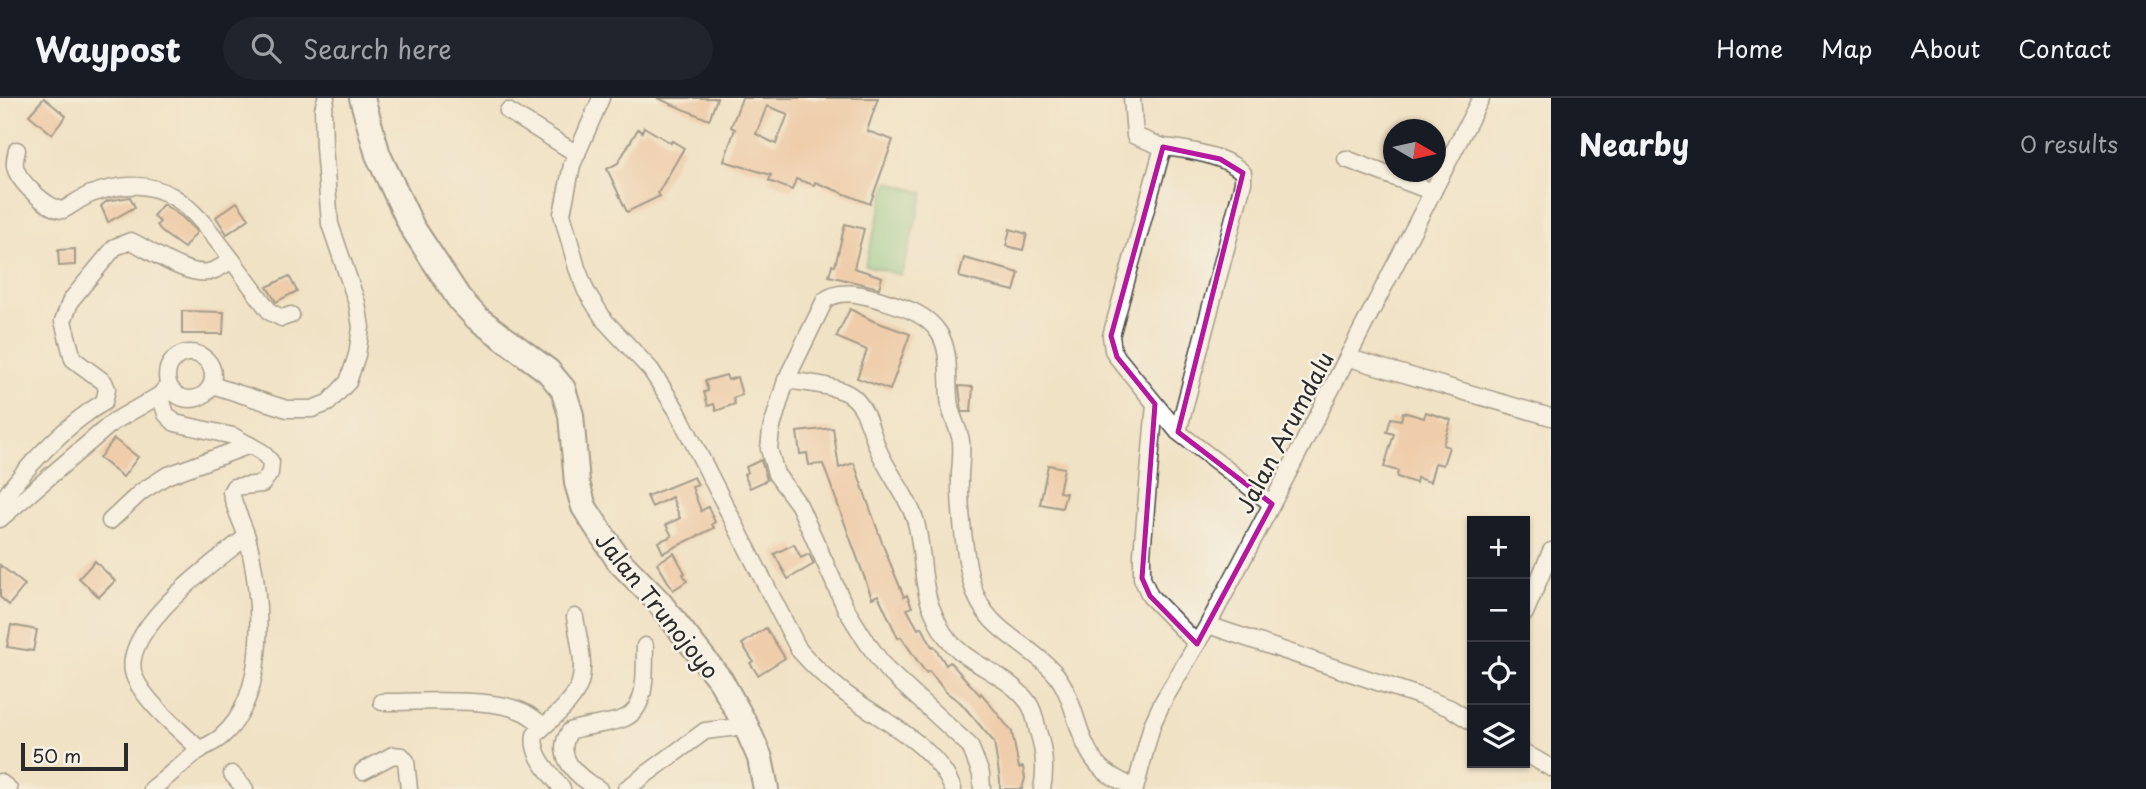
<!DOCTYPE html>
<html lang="en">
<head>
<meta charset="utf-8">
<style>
	body { margin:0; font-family:"Playpen Sans",sans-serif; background:#20242c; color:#f1f3f6 }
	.controls { position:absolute; right:21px; bottom:21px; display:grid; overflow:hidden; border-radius:0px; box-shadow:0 2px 5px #0004 }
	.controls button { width:63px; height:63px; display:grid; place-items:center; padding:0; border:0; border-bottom:2px solid #363941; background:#171b24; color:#f1f3f6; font:35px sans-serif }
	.compass { position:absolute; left:1383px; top:21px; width:63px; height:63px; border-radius:50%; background:#171b24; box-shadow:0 2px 5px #0004; rotate:99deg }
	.scale { position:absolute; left:21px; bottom:18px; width:107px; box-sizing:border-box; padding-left:7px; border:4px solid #2b2b2b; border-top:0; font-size:19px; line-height:24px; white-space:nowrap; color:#2b2b2b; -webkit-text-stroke:5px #f7f3e8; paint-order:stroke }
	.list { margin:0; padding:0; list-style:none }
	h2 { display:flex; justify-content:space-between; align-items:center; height:91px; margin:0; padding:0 28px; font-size:30px }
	h2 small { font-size:23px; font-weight:400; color:#9ea1a6 }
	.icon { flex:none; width:38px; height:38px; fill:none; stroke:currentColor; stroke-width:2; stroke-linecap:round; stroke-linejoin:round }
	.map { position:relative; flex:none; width:1551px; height:691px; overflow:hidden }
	header { display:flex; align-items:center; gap:42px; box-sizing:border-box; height:98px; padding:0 35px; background:#171b24; border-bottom:2px solid #363941 }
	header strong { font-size:33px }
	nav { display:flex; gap:38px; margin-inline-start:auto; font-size:24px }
	.search { width:490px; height:63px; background:#20242c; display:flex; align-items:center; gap:18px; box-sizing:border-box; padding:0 24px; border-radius:38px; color:#9ea1a6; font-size:26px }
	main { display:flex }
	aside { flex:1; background:#171b24 }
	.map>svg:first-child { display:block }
	.green { fill:#79c787; stroke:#527959; stroke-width:2 }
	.building { fill:#edb48c; fill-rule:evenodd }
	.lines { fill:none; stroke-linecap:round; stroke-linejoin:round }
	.minor-casing { stroke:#494642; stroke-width:19 }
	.primary-casing { stroke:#494642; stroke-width:28 }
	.minor { stroke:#fff; stroke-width:16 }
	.primary { stroke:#fff; stroke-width:24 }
	.marked { fill:none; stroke:#b5179e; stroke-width:5; stroke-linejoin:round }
	.labels { text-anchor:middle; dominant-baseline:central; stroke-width:5; stroke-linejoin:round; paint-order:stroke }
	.street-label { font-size:23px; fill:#2b2b2b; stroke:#f7f3e8 }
</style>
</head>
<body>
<header>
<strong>Waypost</strong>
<div class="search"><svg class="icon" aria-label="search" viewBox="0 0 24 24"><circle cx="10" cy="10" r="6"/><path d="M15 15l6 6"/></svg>Search here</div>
<nav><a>Home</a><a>Map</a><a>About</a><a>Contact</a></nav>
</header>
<main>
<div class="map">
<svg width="1551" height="691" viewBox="0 0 1551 691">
	<rect width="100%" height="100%" fill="#f7f3e8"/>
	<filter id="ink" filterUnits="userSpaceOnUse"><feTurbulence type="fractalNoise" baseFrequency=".0143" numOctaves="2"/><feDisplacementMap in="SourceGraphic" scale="14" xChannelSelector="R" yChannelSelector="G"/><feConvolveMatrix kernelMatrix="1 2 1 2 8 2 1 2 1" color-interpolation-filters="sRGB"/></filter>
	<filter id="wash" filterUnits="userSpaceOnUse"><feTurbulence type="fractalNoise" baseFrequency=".00686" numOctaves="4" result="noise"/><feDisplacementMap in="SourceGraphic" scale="28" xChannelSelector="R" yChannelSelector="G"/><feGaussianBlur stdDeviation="1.57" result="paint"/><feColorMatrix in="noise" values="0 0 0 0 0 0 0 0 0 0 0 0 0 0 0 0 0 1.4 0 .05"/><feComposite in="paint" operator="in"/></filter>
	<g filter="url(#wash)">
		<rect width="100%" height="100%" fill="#f0e2c5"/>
		<path class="green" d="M888,84L924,95L901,177L865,167Z"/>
		<g id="blocks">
			<g class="building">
				<path d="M44,0L66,18L52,36L29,17Z"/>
				<path d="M657,0H717L709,22Z"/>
				<path d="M742,0H878L867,33L893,42L870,106L815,84L814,87L796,81L792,92L769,83L771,77L724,63L735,31L731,29ZM767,8L788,16L776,46L756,36Z"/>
				<path d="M644,29L671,45L672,43L684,50L658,95L660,98L627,114L607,71L618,65L638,31L642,34Z"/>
				<path d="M130,99L135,109L108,124L101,108L107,103Z"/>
				<path d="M237,104L249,121L227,136L216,119Z"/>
				<path d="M163,106L182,119L197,134L184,150L163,135L157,127L160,124L153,118Z"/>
				<path d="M845,126L864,131L854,170L882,179L879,190L829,178L832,167L835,168Z"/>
				<path d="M1010,131L1027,136L1023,152L1006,148Z"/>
				<path d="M75,151V167L59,168L58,152Z"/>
				<path d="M964,160L1019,175L1014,193L959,179Z"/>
				<path d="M289,178L297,193L276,204L267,189Z"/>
				<path d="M850,211L873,223L910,236L890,292L857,280L867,252L836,239Z"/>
				<path d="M182,213L224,214L223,236H182Z"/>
				<path d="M726,277L728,282L737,279L742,297L733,300L735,306L716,313L714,306L708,308L704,294L708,293L705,283Z"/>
				<path d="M959,288L973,289L971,314H962Z"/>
				<path d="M1403,314L1424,320L1426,314L1451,322L1443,347L1449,349L1443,367L1435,365L1430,384L1417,380L1416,385L1397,379L1398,373L1384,369L1394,336L1387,334L1391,320L1401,322Z"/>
				<path d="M833,330L839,370L854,365L884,450L904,499L907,497L912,509L907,511L918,531L922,529L932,549L934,548L946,567L950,564L980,597L981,595L1012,634L1019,670L1023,669L1025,680L1022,691H1000V682L994,644L961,605L946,594L929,573L926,575L901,539L898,540L878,497L872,500L823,366L809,367L807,355L800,356L797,334Z"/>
				<path d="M114,341L138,359L123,379L99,360Z"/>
				<path d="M761,362L767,382L750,390L744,376L748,374L746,369Z"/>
				<path d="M1048,367L1064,370L1059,394L1066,395L1062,410L1040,406Z"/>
				<path d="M694,379L698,387L692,389L701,413L708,409L715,424L712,426L714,430L663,455L658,444L672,438L666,427L680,420L672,399L652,409L647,398Z"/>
				<path d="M794,446L801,460L809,456L814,466L788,481L774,456Z"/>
				<path d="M674,455L685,475L683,476L687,483L673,492L657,465Z"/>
				<path d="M95,463L115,483L99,499L79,480Z"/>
				<path d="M0,467L25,487L9,507L0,499Z"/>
				<path d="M11,527L37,532L33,553L7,549Z"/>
				<path d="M766,530L785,560L758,577L750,565L753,563L742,546Z"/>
			</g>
		</g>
	</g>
	<g filter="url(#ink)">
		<use href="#blocks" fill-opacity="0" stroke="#494642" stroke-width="2"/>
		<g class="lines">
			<g class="minor-casing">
				<g id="minor">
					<path d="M601,0L572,67L562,116L577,170L586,193L605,223L651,272L676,311L799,552C814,569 829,583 846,596C884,624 935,646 953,691"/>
					<path d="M1132,0L1135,38L1163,49"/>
					<path d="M508,13L577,56"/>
					<path d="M1346,61L1433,94"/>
					<path d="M232,162L270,214L282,220L291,217"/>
					<circle cx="190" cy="278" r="23"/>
					<path d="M1349,260L1551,319"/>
					<path d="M786,282C804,285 839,287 853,299C867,311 871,334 878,351C888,375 906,395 915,421C923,447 921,474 928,500C930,509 936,520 940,529C959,566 1004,572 1028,604C1034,612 1036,624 1038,633C1044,652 1046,672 1042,691"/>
					<path d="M212,287L287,311H312L328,305L348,284L357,257L361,229L357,205L330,126L324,49L323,11L326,0"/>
					<path d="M1155,306L1142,456V480L1150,498L1197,546"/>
					<path d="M1178,334L1117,259L1113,252L1111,238L1163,49C1185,51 1228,58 1243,75V85L1178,334L1272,406"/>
					<path d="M0,407C15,380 60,334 86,316C92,311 98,308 104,304L107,291L104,284L73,261L63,223L71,202L115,149L131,143C152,153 190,181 212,173C219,171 226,166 232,162C192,109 165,70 91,96C81,100 72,107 63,112C49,112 17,83 15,68C14,63 16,57 17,52"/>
					<path d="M0,421L113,324L160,297L168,287"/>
					<path d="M110,423L141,394L166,378L250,347"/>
					<path d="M1525,515L1551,453"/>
					<path d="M1208,527L1419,598L1450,610L1472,624"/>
					<path d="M382,604C417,604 490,599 521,613C529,616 537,623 544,628"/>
					<path d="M200,652C180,632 146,605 135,580C115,534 216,463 246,439"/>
					<path d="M1525,655L1551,670"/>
					<path d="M363,673L393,657L402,658L406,663L409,691"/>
					<path d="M232,676L245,691"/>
					<path d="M0,684L9,691"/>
					<path d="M152,691C168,679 182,665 198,653C205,648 214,645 221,639C270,598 262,495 247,439C242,424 234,409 231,394L234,389L262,386L270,375L271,364L262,354L233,338L175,325L166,316L160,297"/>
					<path d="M562,691C551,675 531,658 535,637C549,623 568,609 577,592C588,572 578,540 575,519"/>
					<path d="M599,691C577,679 553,658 570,633C587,627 608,627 625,620C649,609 644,570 645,548"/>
					<path d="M626,691L705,633L746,628"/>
					<path d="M982,691L981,676L970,648L886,571L866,543L846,511L799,407L776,376L769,351L771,332L786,282L825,202C841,190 863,197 881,202C902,209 927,215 939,235C952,255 946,285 950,308C952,320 959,331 961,343C962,354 961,364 960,375C959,406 964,456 972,486C985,533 1023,541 1053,573C1077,599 1075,642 1099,668C1108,678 1123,684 1135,690"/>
					<path d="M1135,691L1152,627L1162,605L1208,527L1272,406L1481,0"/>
				</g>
			</g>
			<g class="primary-casing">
				<path id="primary" d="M362,0L378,57L412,129L460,202L477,220L548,273L563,291L571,317L577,385L584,409L619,463L658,503L721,583L746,628L760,660L766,691"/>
			</g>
			<use href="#minor" class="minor"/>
			<use href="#primary" class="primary"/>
		</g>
	</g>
	<path d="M0 0H1551V691H0ZM1163,49L1220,61L1243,75L1178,334L1272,406L1197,546L1150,498L1142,480L1155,306L1117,259L1111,238Z" fill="#f0e2c5" fill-opacity=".55" fill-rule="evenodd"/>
	<path class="marked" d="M1163,49L1220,61L1243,75L1178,334L1272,406L1197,546L1150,498L1142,480L1155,306L1117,259L1111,238Z"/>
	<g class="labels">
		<g class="street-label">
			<text transform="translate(1284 334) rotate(-62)">Jalan Arumdalu</text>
			<text transform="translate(658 507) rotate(51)">Jalan Trunojoyo</text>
		</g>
	</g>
</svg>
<div class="controls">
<button>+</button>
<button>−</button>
<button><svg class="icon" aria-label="locate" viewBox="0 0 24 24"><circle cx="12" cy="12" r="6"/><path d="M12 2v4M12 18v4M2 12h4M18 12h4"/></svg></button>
<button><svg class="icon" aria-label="layers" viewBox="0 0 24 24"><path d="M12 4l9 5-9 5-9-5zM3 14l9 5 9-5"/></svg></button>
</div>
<svg class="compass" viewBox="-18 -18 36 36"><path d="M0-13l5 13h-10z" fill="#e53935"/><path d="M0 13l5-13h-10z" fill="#9ea1a6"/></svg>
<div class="scale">50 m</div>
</div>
<aside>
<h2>Nearby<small>0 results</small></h2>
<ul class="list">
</ul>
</aside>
</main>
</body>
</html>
